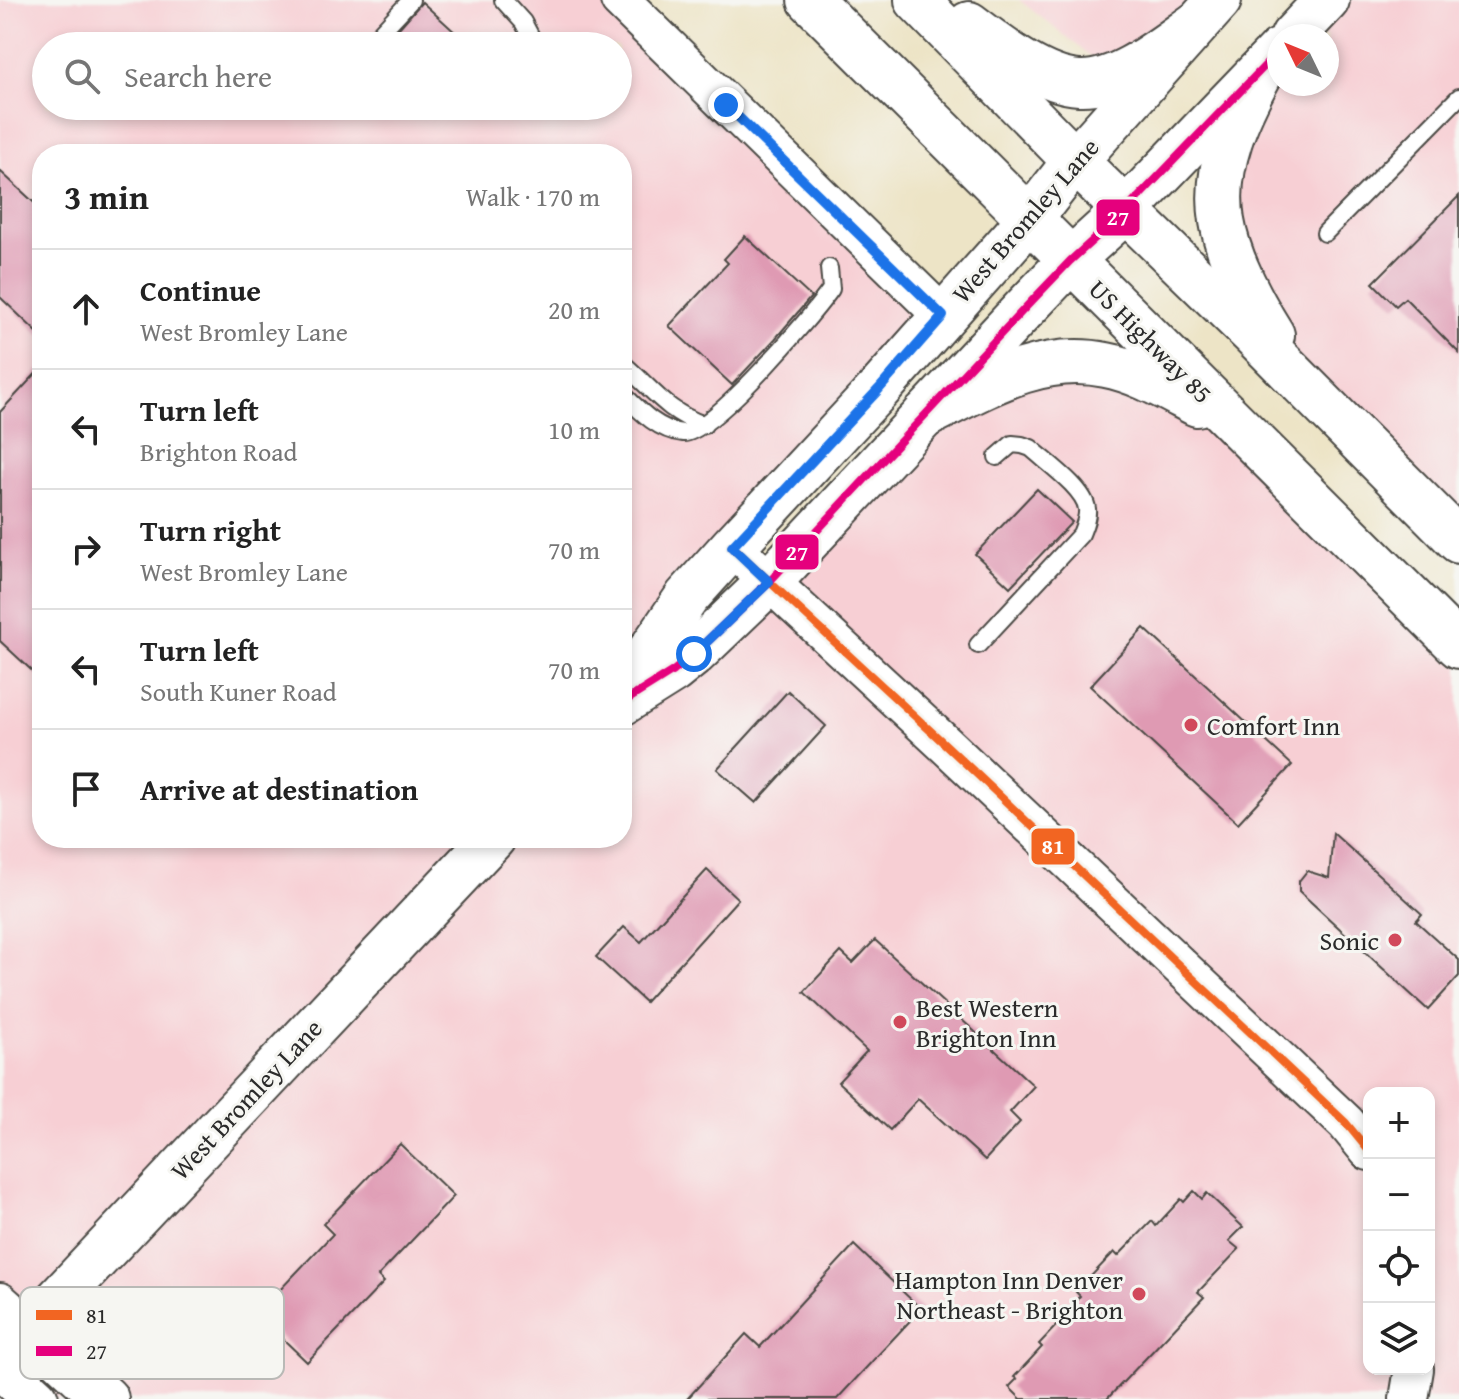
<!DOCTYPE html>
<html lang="en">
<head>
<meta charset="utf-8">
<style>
	body { margin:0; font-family:"Gentium Book Plus",serif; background:#f6f6f6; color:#222 }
	.controls { position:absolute; right:24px; bottom:24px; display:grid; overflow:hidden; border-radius:16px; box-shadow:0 4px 12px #0003 }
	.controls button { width:72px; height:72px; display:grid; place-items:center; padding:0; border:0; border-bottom:2px solid #e0e0e0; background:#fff; color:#222; font:40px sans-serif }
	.compass { position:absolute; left:1267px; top:24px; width:72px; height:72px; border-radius:50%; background:#fff; box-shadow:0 4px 12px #0003; rotate:313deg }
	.stop { position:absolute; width:24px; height:24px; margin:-18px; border:6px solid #1a73e8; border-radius:50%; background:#fff }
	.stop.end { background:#1a73e8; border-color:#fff; box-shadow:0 2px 8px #0008 }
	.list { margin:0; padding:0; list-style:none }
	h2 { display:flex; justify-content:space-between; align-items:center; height:104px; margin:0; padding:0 32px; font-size:34px }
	h2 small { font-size:26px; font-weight:400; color:#767676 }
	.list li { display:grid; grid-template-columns:52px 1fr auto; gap:24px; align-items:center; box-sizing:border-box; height:120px; padding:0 32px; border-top:2px solid #e0e0e0 }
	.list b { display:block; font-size:30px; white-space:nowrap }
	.list p { margin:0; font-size:26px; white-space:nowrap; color:#767676 }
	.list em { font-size:26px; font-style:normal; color:#767676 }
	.icon { flex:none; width:44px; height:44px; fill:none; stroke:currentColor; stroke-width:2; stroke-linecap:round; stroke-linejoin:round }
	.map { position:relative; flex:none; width:1459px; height:1399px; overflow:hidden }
	.search { position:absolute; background:#fff; box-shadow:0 4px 12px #0003; left:32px; top:32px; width:600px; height:88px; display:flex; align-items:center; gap:20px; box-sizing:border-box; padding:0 28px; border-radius:44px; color:#767676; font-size:30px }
	.panel { position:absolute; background:#fff; box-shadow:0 4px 12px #0003; left:32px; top:144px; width:600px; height:704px; border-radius:32px }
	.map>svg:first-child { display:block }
	.built { fill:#f7cfd4; fill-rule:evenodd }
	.building { fill:#df9ab3 }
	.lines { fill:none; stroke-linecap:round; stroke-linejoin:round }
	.service-casing { stroke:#484742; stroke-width:20 }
	.tertiary-casing { stroke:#484742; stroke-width:42 }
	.secondary-casing { stroke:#484742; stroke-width:48 }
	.trunk-casing { stroke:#484742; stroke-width:48 }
	.service { stroke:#fff; stroke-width:16 }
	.tertiary { stroke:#fff; stroke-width:38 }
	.secondary { stroke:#fff; stroke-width:44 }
	.trunk { stroke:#fff; stroke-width:44 }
	.bus-1-casing { stroke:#f6f6f2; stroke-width:14 }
	.bus-2-casing { stroke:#f6f6f2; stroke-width:14 }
	.bus-1 { stroke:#f26522; stroke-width:8 }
	.bus-2 { stroke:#e5007d; stroke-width:8 }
	.route { stroke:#1a73e8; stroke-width:10 }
	.poi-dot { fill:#d1495b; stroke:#f6f6f2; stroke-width:3 }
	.labels { text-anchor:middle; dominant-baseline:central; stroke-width:6; stroke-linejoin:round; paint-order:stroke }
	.street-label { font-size:26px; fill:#2b2b2b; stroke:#f6f6f2 }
	.poi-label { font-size:26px; fill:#2b2b2b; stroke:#f6f6f2; text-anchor:start }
	.key { fill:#f6f6f2; stroke:#b9b9b6; stroke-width:2 }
	.key-label { font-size:22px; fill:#2b2b2b }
	.line-badge { stroke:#f6f6f2; stroke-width:3 }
	.badge-label { font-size:22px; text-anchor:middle; font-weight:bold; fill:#fff }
</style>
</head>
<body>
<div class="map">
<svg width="1459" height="1399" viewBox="0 0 1459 1399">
	<rect width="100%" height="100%" fill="#f6f6f2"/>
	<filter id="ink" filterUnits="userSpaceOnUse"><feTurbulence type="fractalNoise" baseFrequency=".0125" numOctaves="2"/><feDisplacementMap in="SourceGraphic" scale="16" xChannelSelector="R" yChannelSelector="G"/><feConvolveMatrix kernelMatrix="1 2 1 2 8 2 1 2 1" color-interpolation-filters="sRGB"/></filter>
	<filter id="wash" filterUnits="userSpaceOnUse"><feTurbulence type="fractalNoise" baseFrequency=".006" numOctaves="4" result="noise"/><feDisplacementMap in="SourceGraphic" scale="32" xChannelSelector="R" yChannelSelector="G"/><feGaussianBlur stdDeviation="1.8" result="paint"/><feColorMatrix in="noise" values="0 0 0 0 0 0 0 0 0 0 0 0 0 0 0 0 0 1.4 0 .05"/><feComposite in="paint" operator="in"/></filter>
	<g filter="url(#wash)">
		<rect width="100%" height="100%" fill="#ede4c6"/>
		<g class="built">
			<path d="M0,0H620L943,316L622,701V154H42V838H622V703L924,416L1010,374L1174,392L1459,646V1399H0V1361L29,1329L0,1302ZM46,46H618V106H46ZM1369,1093H1429V1369H1369Z"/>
			<path d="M1019,0H1221L1115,75Z"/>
			<path d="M1327,0H1459V541L1309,390L1226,238L1264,67L1279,84H1327V36H1293Z"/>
		</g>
		<g id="blocks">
			<g class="building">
				<path d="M422,2L470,46H383Z"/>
				<path d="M0,171L42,210V337L0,297Z"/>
				<path d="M1459,196V353L1405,298L1396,306L1373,283Z"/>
				<path d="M745,236L811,297L775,339L732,385L669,326L728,263L724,259Z"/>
				<path d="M42,367V680L0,641V412Z"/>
				<path d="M1037,489L1072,522L1010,587L975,554Z"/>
				<path d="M1144,628L1292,765L1238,823L1090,686Z"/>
				<path d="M788,691L826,726L756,803L717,769Z"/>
				<path d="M1333,833L1422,914L1416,921L1459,960V976L1428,1010L1299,891V881L1307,871L1329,878Z"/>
				<path d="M707,870L738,899L645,1002L596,957L624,927L641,942Z"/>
				<path d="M875,940L1034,1086L1010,1112L1020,1122L985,1160L918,1099L890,1130L838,1082L867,1051L804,992L841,952L853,963Z"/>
				<path d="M400,1144L454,1196L378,1276L384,1282L307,1362L257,1314L333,1234L323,1224Z"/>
				<path d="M1194,1191L1202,1199L1207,1193L1243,1227L1229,1241L1239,1249L1198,1292L1204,1297L1107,1399H1021L1009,1387L1017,1379L1014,1377L1042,1347L1039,1344L1072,1309L1071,1306L1080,1296L1076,1292L1114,1252L1118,1256L1152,1221L1156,1226L1181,1199L1184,1202Z"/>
				<path d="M854,1245L921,1309L837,1399H687L746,1334L760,1347Z"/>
			</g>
		</g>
	</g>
	<g filter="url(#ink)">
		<use href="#blocks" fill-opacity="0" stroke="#484742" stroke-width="2"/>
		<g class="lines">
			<g class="service-casing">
				<g id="service">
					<path d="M503,0L523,22L531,37"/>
					<path d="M368,46L411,0"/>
					<path d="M1325,233L1459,97"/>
					<path d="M622,363C652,388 665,411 704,425"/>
					<path d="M622,393C638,409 658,431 683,433C710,436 813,315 831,289L829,268"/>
					<path d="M978,645L1081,534C1084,526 1088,518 1087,509C1085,489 1046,462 1031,448L1022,445L1012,444L997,457"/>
				</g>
			</g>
			<g class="tertiary-casing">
				<g id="tertiary">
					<path d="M620,0L943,316"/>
					<path d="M732,547L947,746L1346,1123L1369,1151"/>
					<path d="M0,1302L30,1329"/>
					<path d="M1409,1399L1414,1369"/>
				</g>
			</g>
			<g class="secondary-casing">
				<g id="secondary">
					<path d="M1293,36L1327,0"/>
					<path d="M623,699L648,654L687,597L732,547L879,389L1029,220L1075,161L1219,0"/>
					<path d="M622,703L673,671L694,654L769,582L1026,307L1070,261L1126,210L1279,51"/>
					<path d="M30,1329L106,1399"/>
					<path d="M0,1361L493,838"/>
					<path d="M0,1366L36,1399"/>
				</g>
			</g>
			<g class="trunk-casing">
				<g id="trunk">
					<path d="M810,0L1459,646"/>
					<path d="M917,0L1075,161L1253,334L1459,541"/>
					<path d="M969,24C998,46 1041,81 1079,83C1118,85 1164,47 1195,25"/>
					<path d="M1264,67C1238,113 1213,166 1222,221C1228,258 1252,303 1272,335"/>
					<path d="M924,416C981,388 1039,351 1106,365C1138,371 1168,389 1197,404"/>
				</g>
			</g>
			<use href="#service" class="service"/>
			<use href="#tertiary" class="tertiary"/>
			<use href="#secondary" class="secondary"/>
			<use href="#trunk" class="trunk"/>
			<g class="bus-1-casing">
				<path id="bus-1" d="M732,547L947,746L1346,1123L1369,1151"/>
			</g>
			<g class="bus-2-casing">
				<path id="bus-2" d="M622,703L673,671L694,654L769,582L1026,307L1070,261L1126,210L1279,51"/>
			</g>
			<use href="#bus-1" class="bus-1"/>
			<use href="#bus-2" class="bus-2"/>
		</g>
	</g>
	<g class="lines" filter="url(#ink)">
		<path class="route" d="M694,654L769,582L732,547L879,389L943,316L726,105"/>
	</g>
	<g class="poi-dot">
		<circle cx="1191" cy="725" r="8"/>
		<circle cx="1395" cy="940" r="8"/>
		<circle cx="900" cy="1022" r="8"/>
		<circle cx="1139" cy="1294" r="8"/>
	</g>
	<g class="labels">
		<g class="street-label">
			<text transform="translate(1025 220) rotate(-49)">West Bromley Lane</text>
			<text transform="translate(1151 341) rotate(45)">US Highway 85</text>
			<text transform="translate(246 1099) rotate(-47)">West Bromley Lane</text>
		</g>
		<g class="poi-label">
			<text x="1207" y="725">Comfort Inn</text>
			<text x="1379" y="940" text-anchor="end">Sonic</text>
			<text x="916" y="1007">Best Western<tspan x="916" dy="30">Brighton Inn</tspan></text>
			<text x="1123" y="1279" text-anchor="end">Hampton Inn Denver<tspan x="1123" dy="30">Northeast - Brighton</tspan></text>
		</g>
	</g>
	<rect x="20" y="1287" width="264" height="92" rx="12" class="key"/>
	<rect x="36" y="1310" width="36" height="10" fill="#f26522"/>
	<rect x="36" y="1346" width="36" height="10" fill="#e5007d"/>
	<g class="key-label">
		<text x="86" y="1323">81</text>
		<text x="86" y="1359">27</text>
	</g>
	<g class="line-badge">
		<rect x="1095" y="198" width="46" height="39" rx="8" fill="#e5007d"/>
		<rect x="774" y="533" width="46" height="38" rx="8" fill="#e5007d"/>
		<rect x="1030" y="827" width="46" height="39" rx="8" fill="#f26522"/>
	</g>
	<g class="badge-label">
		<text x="1118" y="225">27</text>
		<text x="797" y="560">27</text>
		<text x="1053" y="854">81</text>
	</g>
</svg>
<div class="controls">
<button>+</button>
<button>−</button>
<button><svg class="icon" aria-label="locate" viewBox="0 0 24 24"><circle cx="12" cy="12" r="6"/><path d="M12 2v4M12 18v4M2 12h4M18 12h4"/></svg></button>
<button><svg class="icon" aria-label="layers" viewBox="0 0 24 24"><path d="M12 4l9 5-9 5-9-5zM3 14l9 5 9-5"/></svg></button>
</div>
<svg class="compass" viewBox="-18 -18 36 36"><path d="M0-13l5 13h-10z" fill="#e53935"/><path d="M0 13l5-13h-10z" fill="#767676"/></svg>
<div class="stop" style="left:694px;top:654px"></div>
<div class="stop end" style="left:726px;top:105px"></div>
<div class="search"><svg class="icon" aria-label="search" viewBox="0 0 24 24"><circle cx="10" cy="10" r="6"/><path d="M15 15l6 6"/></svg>Search here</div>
<section class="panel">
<h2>3 min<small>Walk · 170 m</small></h2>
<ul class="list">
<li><svg class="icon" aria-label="ahead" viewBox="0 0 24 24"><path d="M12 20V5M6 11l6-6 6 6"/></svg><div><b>Continue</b><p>West Bromley Lane</p></div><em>20 m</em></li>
<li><svg class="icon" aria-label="left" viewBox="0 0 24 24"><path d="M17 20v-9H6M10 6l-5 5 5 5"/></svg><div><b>Turn left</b><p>Brighton Road</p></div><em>10 m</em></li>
<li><svg class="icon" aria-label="right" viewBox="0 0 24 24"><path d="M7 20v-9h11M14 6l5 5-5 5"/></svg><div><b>Turn right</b><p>West Bromley Lane</p></div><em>70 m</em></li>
<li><svg class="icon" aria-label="left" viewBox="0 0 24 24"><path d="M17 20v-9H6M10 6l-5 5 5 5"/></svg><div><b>Turn left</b><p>South Kuner Road</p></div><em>70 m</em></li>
<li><svg class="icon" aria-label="arrive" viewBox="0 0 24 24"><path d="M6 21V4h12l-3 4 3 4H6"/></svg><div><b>Arrive at destination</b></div></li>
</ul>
</section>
</div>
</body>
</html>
